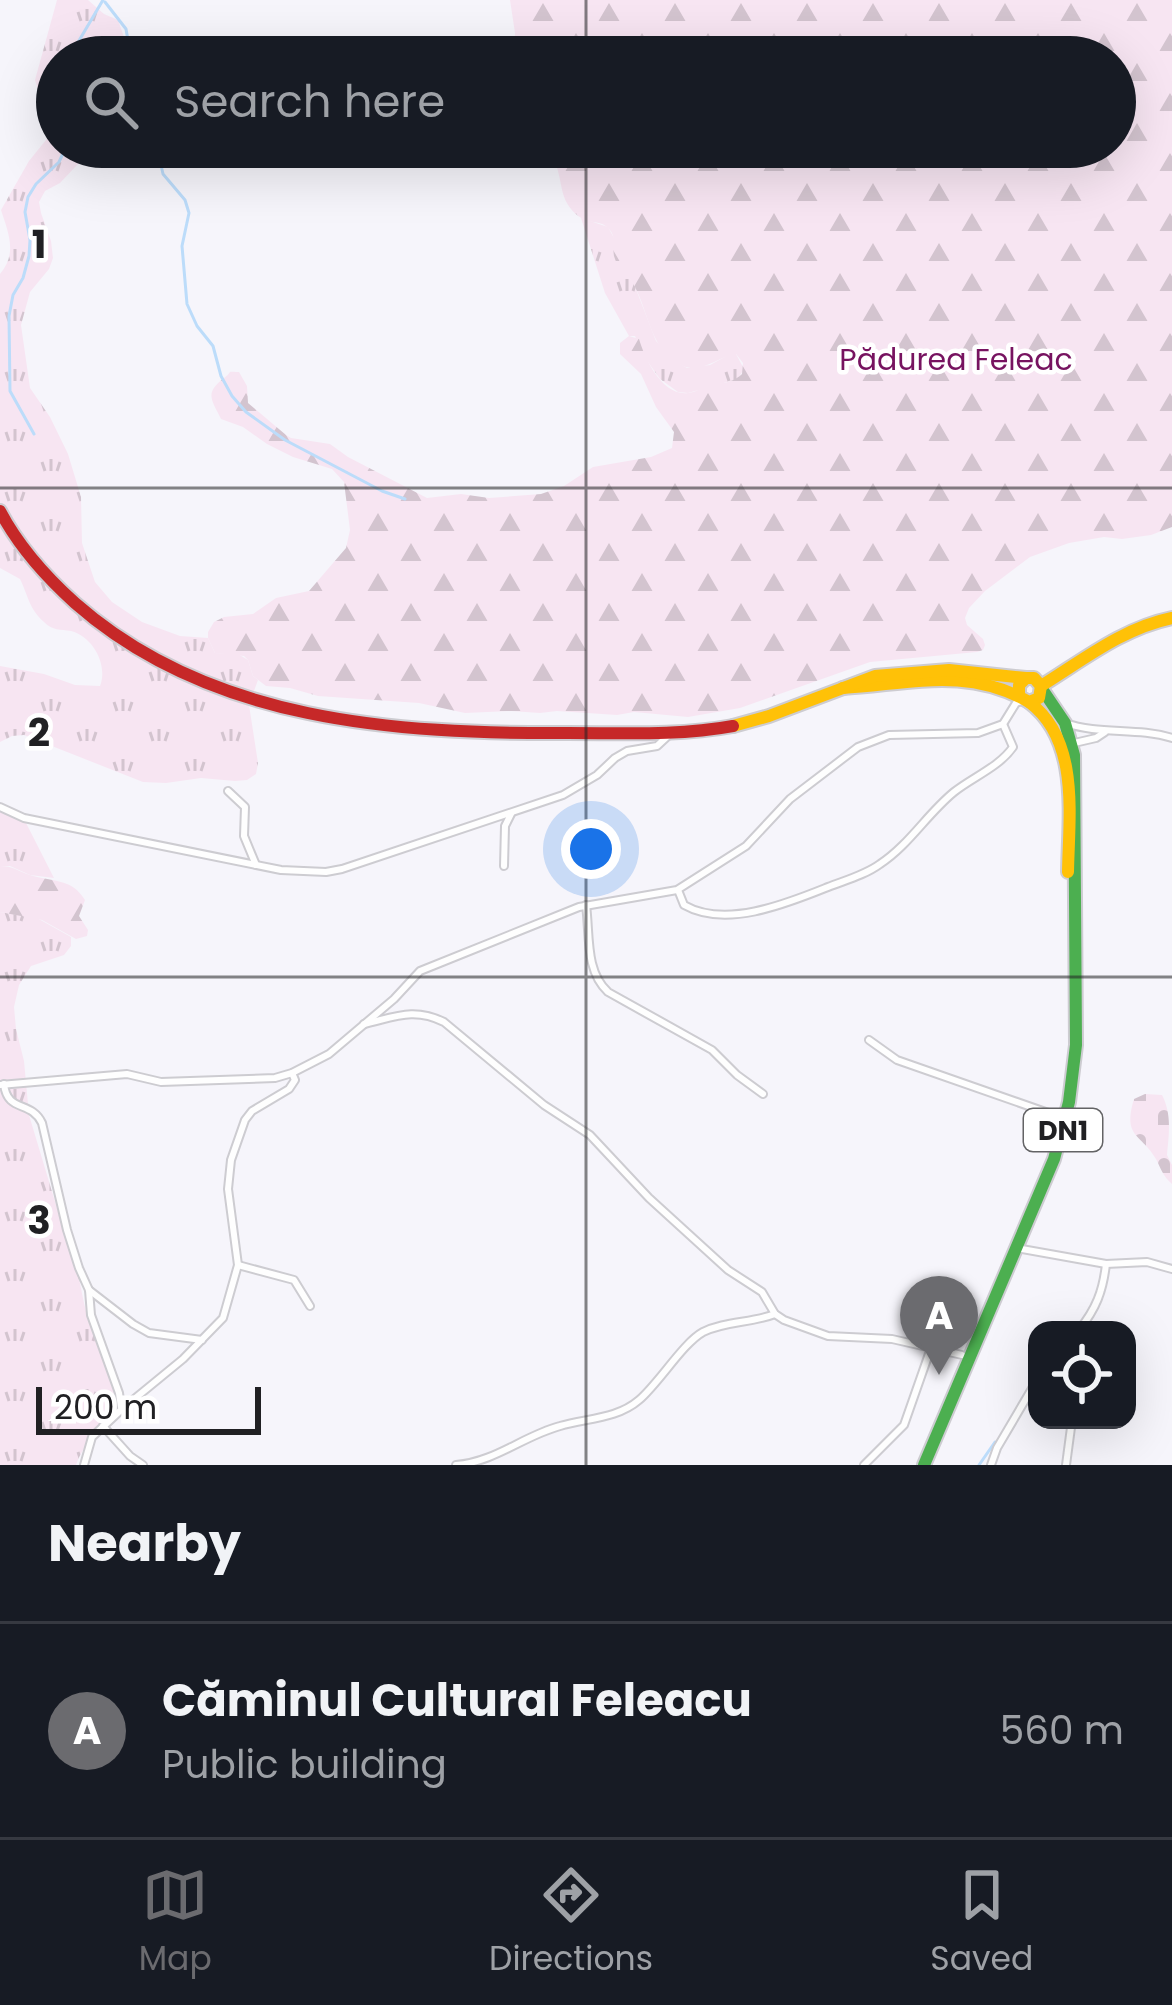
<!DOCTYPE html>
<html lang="en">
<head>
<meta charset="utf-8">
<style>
	body { margin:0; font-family:Poppins,sans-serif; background:#242831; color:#f1f3f6 }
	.controls { position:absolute; right:36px; bottom:36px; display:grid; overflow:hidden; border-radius:24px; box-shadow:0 12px 48px #0002 }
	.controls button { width:108px; height:108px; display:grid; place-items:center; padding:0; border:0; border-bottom:3px solid #363941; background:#171b24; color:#f1f3f6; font:60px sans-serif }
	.scale { position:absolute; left:36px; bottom:30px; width:225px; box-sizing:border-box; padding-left:12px; border:6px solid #202023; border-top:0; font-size:33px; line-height:42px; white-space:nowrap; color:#202023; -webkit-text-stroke:9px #fff; paint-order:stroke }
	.you { position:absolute; left:591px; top:849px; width:42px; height:42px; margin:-30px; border:9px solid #fff; border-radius:50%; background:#1a73e8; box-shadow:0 0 0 18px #1a73e833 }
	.badge { display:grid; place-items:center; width:78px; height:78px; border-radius:50%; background:#6b6b6f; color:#fff; font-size:39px; font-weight:700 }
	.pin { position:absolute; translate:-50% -99px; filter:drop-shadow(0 3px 6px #0008) }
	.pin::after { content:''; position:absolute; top:63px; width:42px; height:36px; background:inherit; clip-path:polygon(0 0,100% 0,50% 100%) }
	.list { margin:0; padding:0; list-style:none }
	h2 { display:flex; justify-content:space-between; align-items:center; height:156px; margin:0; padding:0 48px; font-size:51px }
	h2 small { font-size:39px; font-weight:400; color:#9ea1a6 }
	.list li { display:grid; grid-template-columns:78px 1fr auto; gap:36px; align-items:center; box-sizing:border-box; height:216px; padding:0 48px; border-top:3px solid #363941 }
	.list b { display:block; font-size:45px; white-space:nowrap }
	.list p { margin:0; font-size:39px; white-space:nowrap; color:#9ea1a6 }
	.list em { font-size:39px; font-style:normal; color:#9ea1a6 }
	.icon { flex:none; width:66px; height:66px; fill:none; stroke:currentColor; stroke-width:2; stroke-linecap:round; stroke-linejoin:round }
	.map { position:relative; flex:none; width:1172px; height:1465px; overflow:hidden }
	.search { position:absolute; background:#171b24; box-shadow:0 12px 48px #0002; left:36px; right:36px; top:36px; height:132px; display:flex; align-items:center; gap:30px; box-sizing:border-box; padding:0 42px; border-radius:66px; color:#9ea1a6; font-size:45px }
	.sheet { height:372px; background:#171b24 }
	nav { display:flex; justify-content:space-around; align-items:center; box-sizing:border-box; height:168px; border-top:3px solid #363941; background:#171b24; font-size:33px; color:#9ea1a6 }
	nav a { display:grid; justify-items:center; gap:6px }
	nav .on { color:#6b6b6f }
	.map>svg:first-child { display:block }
	.grass { fill:url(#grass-tufts) }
	.forest { fill:url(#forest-firs) }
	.cemetery { fill:url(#cemetery-stones) }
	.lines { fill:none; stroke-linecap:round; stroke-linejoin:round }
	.stream { stroke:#bcdcfa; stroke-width:3 }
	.street-casing { stroke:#cdccd1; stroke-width:10 }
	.fast-casing { stroke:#cdccd1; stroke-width:16 }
	.slow-casing { stroke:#cdccd1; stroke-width:16 }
	.jam-casing { stroke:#cdccd1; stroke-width:16 }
	.street { stroke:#fefefe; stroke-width:6 }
	.fast { stroke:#4caf50; stroke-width:12 }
	.slow { stroke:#ffc107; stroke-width:12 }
	.jam { stroke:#c62828; stroke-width:12 }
	.grid { fill:none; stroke:#202023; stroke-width:3; stroke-opacity:0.55 }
	.labels { text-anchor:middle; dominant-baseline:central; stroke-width:9; stroke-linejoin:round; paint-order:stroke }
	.shield { fill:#fff; stroke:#636365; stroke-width:3 }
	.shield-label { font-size:27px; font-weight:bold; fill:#202023 }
	.park-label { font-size:30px; fill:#771360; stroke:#fff }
	.grid-label { font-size:39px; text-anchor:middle; font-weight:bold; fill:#202023; stroke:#fff; stroke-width:9; stroke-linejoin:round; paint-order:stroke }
</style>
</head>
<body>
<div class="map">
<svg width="1172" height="1465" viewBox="0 0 1172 1465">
	<defs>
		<pattern id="grass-tufts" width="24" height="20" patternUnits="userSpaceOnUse" patternTransform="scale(3)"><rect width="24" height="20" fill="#f7e5f2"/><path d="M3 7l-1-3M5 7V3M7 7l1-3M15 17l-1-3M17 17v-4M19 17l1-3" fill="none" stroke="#d3c4cf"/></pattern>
		<pattern id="forest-firs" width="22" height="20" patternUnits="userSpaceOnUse" patternTransform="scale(3)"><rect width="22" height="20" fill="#f7e5f2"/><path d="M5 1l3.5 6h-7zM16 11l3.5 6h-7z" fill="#d3c4cf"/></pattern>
		<pattern id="cemetery-stones" width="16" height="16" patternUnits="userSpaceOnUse" patternTransform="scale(3)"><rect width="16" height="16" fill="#f7e5f2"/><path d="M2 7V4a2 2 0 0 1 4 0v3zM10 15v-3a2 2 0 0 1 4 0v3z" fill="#d3c4cf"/></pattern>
	</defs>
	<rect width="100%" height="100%" fill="#f6f5fb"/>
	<g class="grass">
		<path d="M57,0H88L104,14L118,20L125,40L117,57H57V147H98L93,156L78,164L60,183L45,191L39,202L41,213L51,241L53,258L49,269L30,292L21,325L30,388L50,417L68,454L81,497L82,543L95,582L112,602L142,622L180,636L208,638L215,653L238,654L248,660L253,676L258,680L249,705L258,763L256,774L247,780L235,781L201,778L166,783L143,782L24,735L12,736L0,742V666L44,674L75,685L100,686C108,666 94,637 71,631C60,629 53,631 44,622C29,609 28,595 20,579L0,568V274C18,253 8,232 1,210L29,161L50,135C53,113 40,100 35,80Z"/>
		<path d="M581,218L608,227L614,238L616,261L634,284L656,341L677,362L687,368L710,365L730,354H736L744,369L738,379L688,393L678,392L660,379L643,355L635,336H629L605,293Z"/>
		<path d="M0,810L25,821L54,878L30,875L10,866H0Z"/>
		<path d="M0,912L37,918L71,937V946L64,955L31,966L19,985L14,1007L16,1029L24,1061L29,1115L68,1245C80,1269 80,1292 88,1318C95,1343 119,1372 113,1399C109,1417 84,1442 76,1465H0Z"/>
	</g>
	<g class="forest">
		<path d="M510,0H1172V527L1151,535L1122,539L1104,537L1069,543L1030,557L985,591L969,608L965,618L967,625L983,639L985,645L983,650L977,652L870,662L740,708L688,717L634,712L617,715L557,711L540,713L511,711L465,713L419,703L318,696L290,688L266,686L253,676L248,660L244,656L215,653L208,638V632L214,622L224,617L253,614L276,598L309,591L346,548L350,530L344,482L332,469L293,457L267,444L243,427L221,419C211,399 205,393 223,379C235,370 224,372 239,372L247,386L248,403L286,435L291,438L330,444L348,457L427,498L461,494L489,498L541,494L564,486L593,467L651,457L672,448L674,432L656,407L641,374L620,354V343L629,336L639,339C645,359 662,396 688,393C696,392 699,389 706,386C721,382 730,385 742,374L743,363L736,354C718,356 703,374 683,366C651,352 649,314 635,287C630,276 617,269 614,256C612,246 617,238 609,229C601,220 592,224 583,219C558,204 564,184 555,162L536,147H1115V57H514L515,33Z"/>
		<path d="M0,866C13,866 18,871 30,875C52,882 72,878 85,900L79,916L88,930L87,936L76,939L42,920L0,912Z"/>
	</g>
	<path class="cemetery" d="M1145,1094L1162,1095C1172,1114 1169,1135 1167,1155L1172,1165V1184C1163,1176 1161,1169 1156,1159C1142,1134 1122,1138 1134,1099Z"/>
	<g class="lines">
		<g class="stream">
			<path d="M105,2L126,29L131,57"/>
			<path d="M60,57L77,44L103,0"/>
			<path d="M157,147L163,174L185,200L189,213L182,246L187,304L197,326L213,346L221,376L232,396L246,412L285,440L382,491L405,499"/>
			<path d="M34,434L10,391L9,316L13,295L23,278L29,256L30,240L25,212L28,197L36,184L59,162L66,147"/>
			<path d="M979,1465L995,1442"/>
		</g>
		<g class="street-casing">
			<g id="street">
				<path d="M1065,723C1100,735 1137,727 1172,738"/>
				<path d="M1070,744L1096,738L1105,732"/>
				<path d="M228,791L245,807L244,836L256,865"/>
				<path d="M0,807L24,818L281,870L326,872L342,869L563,795L597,775L615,758L627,751L657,746L671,733"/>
				<path d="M504,866L505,826L511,814"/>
				<path d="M678,890L684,905C726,929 788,903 828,887C846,880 865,875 880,864C909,845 927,814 954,792C973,777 999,767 1013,747L1003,724"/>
				<path d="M586,905C590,935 585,971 608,992L712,1050L737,1075L763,1094"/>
				<path d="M364,1024C395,1017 414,1007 444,1022L544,1105L590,1135L649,1198L728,1270L762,1292L775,1314L784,1320L828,1336L892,1339L962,1355"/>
				<path d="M869,1040L897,1060L1060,1117"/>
				<path d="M4,1084C7,1113 31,1100 42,1123L67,1230L79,1268L89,1290L91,1315L119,1393L121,1407"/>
				<path d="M0,1085L127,1074L161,1082L275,1078L292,1073L329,1054L394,999L420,971L579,907L677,890L746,846L790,799L858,747L889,735L978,733L1003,724L1016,703L1024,700"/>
				<path d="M1016,1248L1106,1264L1147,1262L1172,1269"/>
				<path d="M238,1265L294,1280L310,1306"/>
				<path d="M89,1290L133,1324L149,1333L202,1340"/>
				<path d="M1079,1330C1096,1309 1103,1291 1106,1264"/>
				<path d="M103,1426L130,1456L143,1465"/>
				<path d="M84,1465L92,1437L122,1409L183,1359L223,1318L238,1265L228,1189L231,1160L245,1120L252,1111L289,1089L295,1080L292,1073"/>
				<path d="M456,1465C495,1462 523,1436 560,1426C587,1418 617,1419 639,1400C659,1383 683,1343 703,1332C725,1321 752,1323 775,1314"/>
				<path d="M864,1465L904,1425L931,1348"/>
				<path d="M991,1465L997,1448L1037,1380"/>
				<path d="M1066,1465L1072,1420"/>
			</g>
		</g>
		<g class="fast-casing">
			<path id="fast" d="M924,1465L1054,1159L1069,1102L1076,1045L1074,755L1065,723L1042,689"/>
		</g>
		<g class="slow-casing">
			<g id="slow">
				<path d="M1041,686C1083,660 1123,628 1172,618"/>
				<path d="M843,688C910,684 967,666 1029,702L1039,698L1041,686L1034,678H1026L1019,685V695"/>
				<path d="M1029,702C1080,740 1069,815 1068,872"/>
				<path d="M733,726L769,716L875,676L949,670L1026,678"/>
			</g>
		</g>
		<g class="jam-casing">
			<path id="jam" d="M0,511C19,547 45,576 75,603C210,722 396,734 568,733C623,733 679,736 733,726"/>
		</g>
		<use href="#street" class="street"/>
		<use href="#fast" class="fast"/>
		<use href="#slow" class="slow"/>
		<use href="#jam" class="jam"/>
	</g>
	<path class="grid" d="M586,0V57M586,147V1465M0,488H1172M0,977H1172"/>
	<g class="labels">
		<rect class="shield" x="1024" y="1109" width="78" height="42" rx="9"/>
		<g class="shield-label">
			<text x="1063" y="1130">DN1</text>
		</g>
		<g class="park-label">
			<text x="956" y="359">Pădurea Feleac</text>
		</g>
	</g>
	<g class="grid-label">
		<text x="39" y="258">1</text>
		<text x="39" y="746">2</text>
		<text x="39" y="1234">3</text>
	</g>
</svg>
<div class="controls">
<button><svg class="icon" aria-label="locate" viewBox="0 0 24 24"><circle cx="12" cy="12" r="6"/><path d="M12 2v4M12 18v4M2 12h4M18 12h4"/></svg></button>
</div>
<div class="scale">200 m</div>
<div class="you"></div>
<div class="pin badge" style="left:939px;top:1375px">A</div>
<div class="search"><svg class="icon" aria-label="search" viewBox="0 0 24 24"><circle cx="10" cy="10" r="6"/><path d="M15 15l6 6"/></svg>Search here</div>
</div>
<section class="sheet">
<h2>Nearby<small></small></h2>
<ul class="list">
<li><span class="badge">A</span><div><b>Căminul Cultural Feleacu</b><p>Public building</p></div><em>560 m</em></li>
</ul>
</section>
<nav>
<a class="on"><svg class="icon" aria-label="map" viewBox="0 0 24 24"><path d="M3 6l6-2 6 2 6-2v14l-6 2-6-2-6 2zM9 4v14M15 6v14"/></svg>Map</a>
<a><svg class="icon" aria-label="directions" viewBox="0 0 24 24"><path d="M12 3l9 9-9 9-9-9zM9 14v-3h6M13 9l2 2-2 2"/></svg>Directions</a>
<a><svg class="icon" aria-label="saved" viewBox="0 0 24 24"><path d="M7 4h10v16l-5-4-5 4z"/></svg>Saved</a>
</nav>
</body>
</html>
